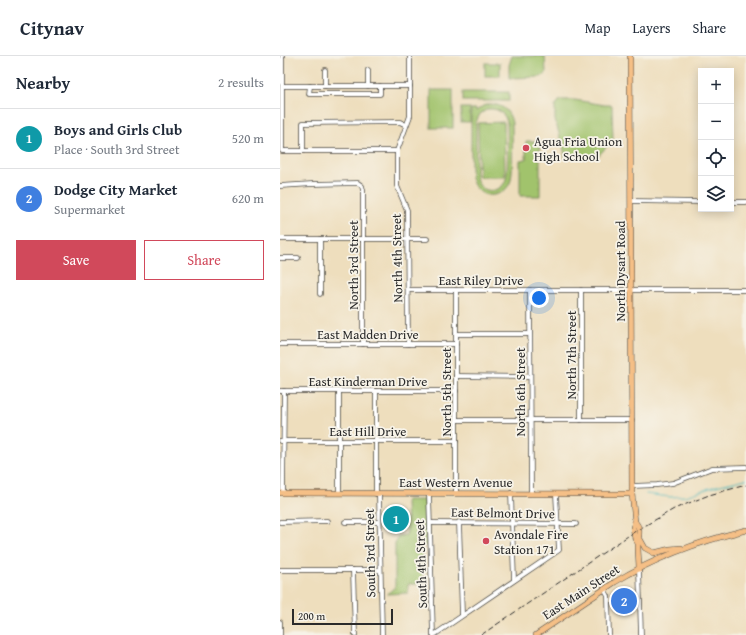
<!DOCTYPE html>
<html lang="en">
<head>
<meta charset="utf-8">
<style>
	body { margin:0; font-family:"Gentium Book Plus",serif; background:#f2f2f3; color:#1f2937 }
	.controls { position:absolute; right:12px; top:12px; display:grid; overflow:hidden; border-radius:0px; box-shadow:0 2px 10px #0003 }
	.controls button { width:36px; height:36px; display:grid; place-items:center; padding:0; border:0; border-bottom:1px solid #e0e1e3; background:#fff; color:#1f2937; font:20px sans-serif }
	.scale { position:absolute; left:12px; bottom:10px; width:101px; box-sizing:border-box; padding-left:4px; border:2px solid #2b2b2b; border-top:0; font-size:11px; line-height:14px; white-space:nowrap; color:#2b2b2b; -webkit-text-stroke:3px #f7f3e8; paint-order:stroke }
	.you { position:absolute; left:259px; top:242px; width:14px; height:14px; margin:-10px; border:3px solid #fff; border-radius:50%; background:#1a73e8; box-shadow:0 0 0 6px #1a73e833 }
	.badge { display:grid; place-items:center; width:26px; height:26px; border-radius:50%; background:#d1495b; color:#fff; font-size:13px; font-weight:700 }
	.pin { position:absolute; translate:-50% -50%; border:2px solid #fff; box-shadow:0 1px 4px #0006 }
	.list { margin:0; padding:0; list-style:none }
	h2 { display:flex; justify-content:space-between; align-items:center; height:52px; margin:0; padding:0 16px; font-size:17px }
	h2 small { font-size:13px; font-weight:400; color:#747a83 }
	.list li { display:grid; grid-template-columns:26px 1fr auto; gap:12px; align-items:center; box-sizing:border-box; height:60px; padding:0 16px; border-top:1px solid #e0e1e3 }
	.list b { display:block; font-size:15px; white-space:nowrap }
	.list p { margin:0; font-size:13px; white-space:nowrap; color:#747a83 }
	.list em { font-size:13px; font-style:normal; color:#747a83 }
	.actions { display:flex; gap:8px; padding:12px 16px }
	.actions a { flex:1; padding:9px 0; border:1px solid #d1495b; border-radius:0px; text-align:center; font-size:14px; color:#d1495b }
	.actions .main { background:#d1495b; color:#fff }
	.icon { flex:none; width:22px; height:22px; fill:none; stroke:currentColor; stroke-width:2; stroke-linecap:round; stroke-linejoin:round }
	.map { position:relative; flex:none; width:466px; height:579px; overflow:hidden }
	header { display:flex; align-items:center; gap:24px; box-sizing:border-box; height:56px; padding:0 20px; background:#fff; border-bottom:1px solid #e0e1e3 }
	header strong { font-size:19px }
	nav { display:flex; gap:22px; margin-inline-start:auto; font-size:14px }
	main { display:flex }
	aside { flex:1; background:#fff }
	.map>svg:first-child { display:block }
	.green { fill:#a1c36c; stroke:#66774c; fill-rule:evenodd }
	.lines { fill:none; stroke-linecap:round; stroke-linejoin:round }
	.stream { stroke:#45b5bb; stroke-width:1 }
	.minor-casing { stroke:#484641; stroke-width:5.5 }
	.major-casing { stroke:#484641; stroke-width:6 }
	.minor { stroke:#fff; stroke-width:4 }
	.major { stroke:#f5bf86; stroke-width:5 }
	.rail { stroke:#2b2b2b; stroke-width:1; stroke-dasharray:6 3; stroke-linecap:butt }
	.poi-dot { fill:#d1495b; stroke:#f7f3e8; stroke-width:1.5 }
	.labels { text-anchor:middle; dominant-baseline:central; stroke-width:3.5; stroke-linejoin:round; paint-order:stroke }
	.poi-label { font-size:13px; fill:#2b2b2b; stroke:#f7f3e8; text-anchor:start }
	.street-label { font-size:13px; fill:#2b2b2b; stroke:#f7f3e8 }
</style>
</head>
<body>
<header>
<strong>Citynav</strong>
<nav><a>Map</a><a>Layers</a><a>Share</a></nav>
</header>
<main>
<aside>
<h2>Nearby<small>2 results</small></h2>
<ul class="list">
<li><span class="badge" style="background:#0f9aa8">1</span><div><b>Boys and Girls Club</b><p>Place · South 3rd Street</p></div><em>520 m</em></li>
<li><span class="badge" style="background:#3f7fe0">2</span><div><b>Dodge City Market</b><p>Supermarket</p></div><em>620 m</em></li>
</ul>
<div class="actions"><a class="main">Save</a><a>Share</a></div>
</aside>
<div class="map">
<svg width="466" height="579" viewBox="0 0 466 579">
	<rect width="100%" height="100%" fill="#f7f3e8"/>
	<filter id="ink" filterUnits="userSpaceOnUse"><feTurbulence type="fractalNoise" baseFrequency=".025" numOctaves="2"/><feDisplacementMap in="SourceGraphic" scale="8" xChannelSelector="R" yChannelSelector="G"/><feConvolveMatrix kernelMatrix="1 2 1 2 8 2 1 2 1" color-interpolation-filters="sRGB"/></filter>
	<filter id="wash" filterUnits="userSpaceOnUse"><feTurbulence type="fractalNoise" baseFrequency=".012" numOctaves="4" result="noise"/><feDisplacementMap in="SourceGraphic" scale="16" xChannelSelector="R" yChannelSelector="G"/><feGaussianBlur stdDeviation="0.9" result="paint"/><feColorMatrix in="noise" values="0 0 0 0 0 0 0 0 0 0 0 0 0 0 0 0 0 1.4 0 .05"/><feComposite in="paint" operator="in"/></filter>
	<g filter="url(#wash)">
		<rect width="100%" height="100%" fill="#eedebd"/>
		<g class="green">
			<path d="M232,0H265L266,17L261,21L229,22V9Z"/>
			<rect x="205" y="7" width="15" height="13"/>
			<rect x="151" y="34" width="22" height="38"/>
			<rect x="183" y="36" width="46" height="9"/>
			<path d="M280,44H295L325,49H332L333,84L317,101L285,102L284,94L275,64V50Z"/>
			<path d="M210,48C222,48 230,55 232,67C232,80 234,117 230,127C226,136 214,142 204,138C197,135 193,129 191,122V53H196V55L203,50ZM208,53C218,52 225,57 227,67C227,78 229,118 225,126C222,132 214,136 207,134C200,132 197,127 196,120V66L200,58Z"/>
			<rect x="181" y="52" width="9" height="14"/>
			<path d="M224,66L225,121H199L198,67Z"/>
			<path d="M246,85H260V140H240V104L246,103Z"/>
			<path d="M126,444H145L146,490H142L143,528H128V537L107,538L115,531V487L118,480L126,479L127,475Z"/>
		</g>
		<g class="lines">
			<path class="stream" d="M366,438L390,441L405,440L436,430L466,423"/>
		</g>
	</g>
	<g filter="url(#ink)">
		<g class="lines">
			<g class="minor-casing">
				<g id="minor">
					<path d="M2,0V95H117"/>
					<path d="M45,14V30"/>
					<path d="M2,30H130"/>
					<path d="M30,30L29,38H100V30"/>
					<path d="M88,30V14"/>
					<path d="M23,95V67L120,66L126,69"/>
					<path d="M0,130L33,128L78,127L82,130L83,134V288"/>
					<path d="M351,145L421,146"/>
					<path d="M451,146H466"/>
					<path d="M0,183H147"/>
					<path d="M0,202H18"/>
					<path d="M128,234H466"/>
					<path d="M176,234V437"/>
					<path d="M250,234L251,437"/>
					<path d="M40,238V183"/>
					<path d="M176,278H250"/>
					<path d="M0,288H176"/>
					<path d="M128,288L127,154L117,130V95L130,60V0"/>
					<path d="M176,320L250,321"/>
					<path d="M0,335H176"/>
					<path d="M176,364H352"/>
					<path d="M301,364V234"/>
					<path d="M0,385H176"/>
					<path d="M352,430L377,429L393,427L432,412L466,411"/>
					<path d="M3,437L4,335"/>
					<path d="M59,437V335"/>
					<path d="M149,437L153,579"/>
					<path d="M231,437L234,524"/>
					<path d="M96,438V335"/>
					<path d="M99,438L102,579"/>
					<path d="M0,466L47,465"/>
					<path d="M65,466H99"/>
					<path d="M179,466L182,559"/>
					<path d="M150,467L296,468"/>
					<path d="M359,513L361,579"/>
					<path d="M0,514H100"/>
					<path d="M73,514L75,579"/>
					<path d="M324,533L328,540L329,579"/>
					<path d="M0,566V579"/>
					<path d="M154,579L279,494L276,438"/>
				</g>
			</g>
			<g class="major-casing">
				<g id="major">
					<path d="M350,0L352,438L355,466L353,471L355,483L358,487"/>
					<path d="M0,437L352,438"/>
					<path d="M355,466C362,473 358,481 358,490C358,498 359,505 359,513"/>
					<path d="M360,483L365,492L374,497L390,493L401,492"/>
					<path d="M256,579L335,526C376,501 421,485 466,474"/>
				</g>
			</g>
			<use href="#minor" class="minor"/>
			<use href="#major" class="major"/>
			<path class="rail" d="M201,579L354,476L394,453L429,439L466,429"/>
		</g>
	</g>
	<g class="poi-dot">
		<circle cx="246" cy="92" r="4"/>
		<circle cx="206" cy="485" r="4"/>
	</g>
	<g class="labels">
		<g class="poi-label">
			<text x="254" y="85">Agua Fria Union<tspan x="254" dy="15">High School</tspan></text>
			<text x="214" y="478">Avondale Fire<tspan x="214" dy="15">Station 171</tspan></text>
		</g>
		<g class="street-label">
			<text transform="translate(117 202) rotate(-91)">North 4th Street</text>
			<text transform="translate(73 209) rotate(-90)">North 3rd Street</text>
			<text transform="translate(340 215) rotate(-90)">North Dysart Road</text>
			<text x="201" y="224">East Riley Drive</text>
			<text x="88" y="278">East Madden Drive</text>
			<text transform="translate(291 299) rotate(-90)">North 7th Street</text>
			<text x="88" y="325">East Kinderman Drive</text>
			<text transform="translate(166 336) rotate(-90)">North 5th Street</text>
			<text transform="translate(240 336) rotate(-90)">North 6th Street</text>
			<text x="88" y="375">East Hill Drive</text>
			<text x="176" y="426">East Western Avenue</text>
			<text transform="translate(223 457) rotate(1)">East Belmont Drive</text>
			<text transform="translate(90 497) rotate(-91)">South 3rd Street</text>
			<text transform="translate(141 508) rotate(-92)">South 4th Street</text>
			<text transform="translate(301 536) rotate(-33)">East Main Street</text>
		</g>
	</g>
</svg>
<div class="controls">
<button>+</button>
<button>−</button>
<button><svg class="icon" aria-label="locate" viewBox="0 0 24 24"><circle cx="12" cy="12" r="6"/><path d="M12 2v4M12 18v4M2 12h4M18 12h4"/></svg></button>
<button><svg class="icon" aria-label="layers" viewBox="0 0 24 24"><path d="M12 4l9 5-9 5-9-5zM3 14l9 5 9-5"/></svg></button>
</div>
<div class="scale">200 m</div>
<div class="you"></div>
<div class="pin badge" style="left:116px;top:463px;background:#0f9aa8">1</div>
<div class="pin badge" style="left:344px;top:545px;background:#3f7fe0">2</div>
</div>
</main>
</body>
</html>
